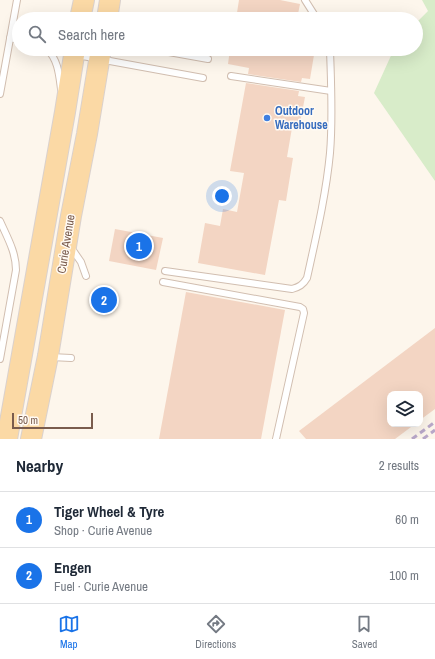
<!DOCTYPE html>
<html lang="en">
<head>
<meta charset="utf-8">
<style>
	body { margin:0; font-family:"Archivo Narrow",sans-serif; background:#f2f2f3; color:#1f2937 }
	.controls { position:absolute; right:12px; bottom:12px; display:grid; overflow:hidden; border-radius:8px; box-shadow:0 4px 16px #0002 }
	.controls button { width:36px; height:36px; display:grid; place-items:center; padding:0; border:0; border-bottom:1px solid #e0e1e3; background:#fff; color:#1f2937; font:20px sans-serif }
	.scale { position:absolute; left:12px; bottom:10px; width:81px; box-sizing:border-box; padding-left:4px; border:2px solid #7a5c4d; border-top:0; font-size:11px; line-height:14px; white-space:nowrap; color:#7a5c4d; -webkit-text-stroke:3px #fffaf3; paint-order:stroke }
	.you { position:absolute; left:222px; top:196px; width:14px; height:14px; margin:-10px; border:3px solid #fff; border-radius:50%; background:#1a73e8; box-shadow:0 0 0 6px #1a73e833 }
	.badge { display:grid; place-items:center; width:26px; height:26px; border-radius:50%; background:#1a73e8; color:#fff; font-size:13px; font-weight:700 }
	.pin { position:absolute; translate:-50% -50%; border:2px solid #fff; box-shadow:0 1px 4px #0006 }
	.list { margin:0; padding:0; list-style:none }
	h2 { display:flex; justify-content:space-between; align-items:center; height:52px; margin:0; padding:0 16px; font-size:17px }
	h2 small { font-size:13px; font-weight:400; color:#747a83 }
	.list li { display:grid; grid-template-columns:26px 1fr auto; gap:12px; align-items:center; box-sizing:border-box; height:56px; padding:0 16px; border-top:1px solid #e0e1e3 }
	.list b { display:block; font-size:15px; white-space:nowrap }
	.list p { margin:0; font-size:13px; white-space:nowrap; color:#747a83 }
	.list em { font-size:13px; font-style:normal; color:#747a83 }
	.icon { flex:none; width:22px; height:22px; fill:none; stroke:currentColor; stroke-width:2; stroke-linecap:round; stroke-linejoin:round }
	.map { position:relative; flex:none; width:435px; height:439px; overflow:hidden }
	.search { position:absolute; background:#fff; box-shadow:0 4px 16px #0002; left:12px; right:12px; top:12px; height:44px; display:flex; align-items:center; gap:10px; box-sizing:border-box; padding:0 14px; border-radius:22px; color:#747a83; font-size:15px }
	.sheet { height:164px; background:#fff }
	nav { display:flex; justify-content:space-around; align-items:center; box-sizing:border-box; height:56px; border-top:1px solid #e0e1e3; background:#fff; font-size:11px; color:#747a83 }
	nav a { display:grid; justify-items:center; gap:2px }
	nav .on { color:#1a73e8 }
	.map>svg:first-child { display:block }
	.green { fill:#d8ecc9 }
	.building { fill:#f3d5c3 }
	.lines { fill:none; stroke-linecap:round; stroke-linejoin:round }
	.service-casing { stroke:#d1beb0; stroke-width:8 }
	.primary-casing { stroke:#dad1cd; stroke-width:22 }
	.service { stroke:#fff; stroke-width:6 }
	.primary { stroke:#fbd9a5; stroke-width:20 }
	.rail { stroke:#b9a8c9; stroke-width:3; stroke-dasharray:6 4; stroke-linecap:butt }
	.shop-dot { fill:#3f7fe0; stroke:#fffaf3; stroke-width:1.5 }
	.labels { text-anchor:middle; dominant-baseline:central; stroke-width:3; stroke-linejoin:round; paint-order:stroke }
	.shop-label { font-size:12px; font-weight:bold; fill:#366cbe; stroke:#fffaf3; text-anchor:start }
	.street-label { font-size:12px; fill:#7a5c4d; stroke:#fffaf3 }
</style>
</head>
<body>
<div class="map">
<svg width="435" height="439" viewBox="0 0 435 439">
	<rect width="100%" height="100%" fill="#fdf6ec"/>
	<path class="green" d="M422,0H435V181L374,93L394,49H416V23L428,11Z"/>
	<g class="building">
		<path d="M239,0H280L300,4L297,19H236Z"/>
		<path d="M230,49H315L310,79L302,78L301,82L248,74L249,68L228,64Z"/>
		<path d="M246,83L299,91L298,96L305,97L300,123L293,122L287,157L293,158L286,201L279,200L265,275L198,263L205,223L220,226L223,209L237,212L244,173L230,171Z"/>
		<path d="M115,229L163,238L156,270L109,261Z"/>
		<path d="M186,292L285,310L261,439H159Z"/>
		<path d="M435,328V409L420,420V394H390V424H415L395,439H306L299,431Z"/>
	</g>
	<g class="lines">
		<g class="service-casing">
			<g id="service">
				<path d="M305,0L317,19"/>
				<path d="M10,38L19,40"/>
				<path d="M47,49C58,60 59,74 61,89"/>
				<path d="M152,49L208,59"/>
				<path d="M77,55L203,78"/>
				<path d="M231,76L331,91"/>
				<path d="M0,94L17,0"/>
				<path d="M0,221C7,237 16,252 16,270L0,359"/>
				<path d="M70,246L81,262L86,276"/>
				<path d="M165,271L292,289C299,287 303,285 307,278C316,237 326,195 330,153C333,118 331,83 330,49"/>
				<path d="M163,282L300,307L303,309L304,313L276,439"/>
				<path d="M51,357L71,358"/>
			</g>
		</g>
		<g class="primary-casing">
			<g id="primary">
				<path d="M80,19L84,0"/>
				<path d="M107,19L110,0"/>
				<path d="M7,439L65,112L75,49"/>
				<path d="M31,439L48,356L71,216L87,134L101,49"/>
			</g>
		</g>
		<use href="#service" class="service"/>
		<use href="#primary" class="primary"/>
		<g class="rail">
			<path d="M412,439L435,422"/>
			<path d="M423,439L435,430"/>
		</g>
	</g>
	<circle class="shop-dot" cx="267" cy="118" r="4"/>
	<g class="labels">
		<g class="shop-label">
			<text x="275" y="111">Outdoor<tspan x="275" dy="14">Warehouse</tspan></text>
		</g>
		<g class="street-label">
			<text transform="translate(66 244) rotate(-81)">Curie Avenue</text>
		</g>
	</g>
</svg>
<div class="controls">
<button><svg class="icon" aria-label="layers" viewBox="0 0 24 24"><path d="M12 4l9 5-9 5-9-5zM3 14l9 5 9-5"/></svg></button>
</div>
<div class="scale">50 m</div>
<div class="you"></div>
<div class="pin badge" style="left:139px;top:246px">1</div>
<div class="pin badge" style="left:104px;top:300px">2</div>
<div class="search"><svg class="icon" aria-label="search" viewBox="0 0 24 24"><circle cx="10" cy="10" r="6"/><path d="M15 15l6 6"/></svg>Search here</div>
</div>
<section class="sheet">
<h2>Nearby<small>2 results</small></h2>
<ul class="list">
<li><span class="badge">1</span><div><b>Tiger Wheel &amp; Tyre</b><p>Shop · Curie Avenue</p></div><em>60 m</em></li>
<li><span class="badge">2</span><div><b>Engen</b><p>Fuel · Curie Avenue</p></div><em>100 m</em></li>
</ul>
</section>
<nav>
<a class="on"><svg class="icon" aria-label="map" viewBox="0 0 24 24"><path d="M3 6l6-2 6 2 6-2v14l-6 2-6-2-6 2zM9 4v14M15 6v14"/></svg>Map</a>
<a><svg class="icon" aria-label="directions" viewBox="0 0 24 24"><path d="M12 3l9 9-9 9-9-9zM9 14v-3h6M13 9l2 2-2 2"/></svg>Directions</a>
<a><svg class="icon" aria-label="saved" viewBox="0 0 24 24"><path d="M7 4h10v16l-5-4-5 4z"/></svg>Saved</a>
</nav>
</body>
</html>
